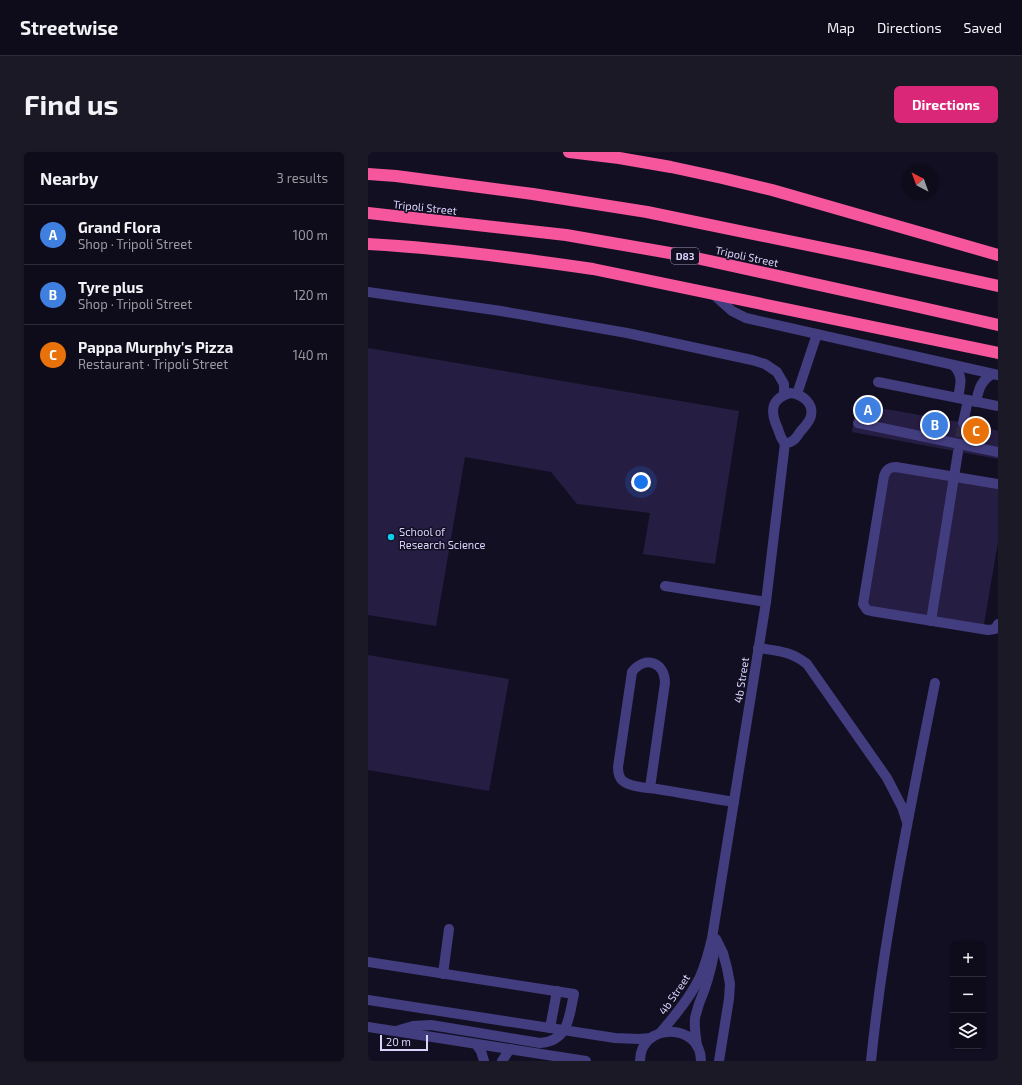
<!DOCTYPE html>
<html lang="en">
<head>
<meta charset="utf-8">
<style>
	body { margin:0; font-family:"Exo 2",sans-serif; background:#1c1927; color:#f1f3f6 }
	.controls { position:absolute; right:12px; bottom:12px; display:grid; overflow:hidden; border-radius:6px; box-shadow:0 1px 3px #0004 }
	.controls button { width:36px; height:36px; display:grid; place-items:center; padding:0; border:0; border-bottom:1px solid #2e2b39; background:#0e0b1a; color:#f1f3f6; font:20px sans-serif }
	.compass { position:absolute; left:534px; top:12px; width:36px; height:36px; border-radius:50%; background:#0e0b1a; box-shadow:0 1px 3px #0004; rotate:319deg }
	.scale { position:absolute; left:12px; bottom:10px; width:48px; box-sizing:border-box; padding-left:4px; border:2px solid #dad3fc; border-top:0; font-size:11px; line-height:14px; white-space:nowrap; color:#dad3fc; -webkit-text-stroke:3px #130f23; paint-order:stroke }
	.you { position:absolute; left:273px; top:330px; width:14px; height:14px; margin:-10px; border:3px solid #fff; border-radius:50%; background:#1a73e8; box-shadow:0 0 0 6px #1a73e833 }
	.badge { display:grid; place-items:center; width:26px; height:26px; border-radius:50%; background:#db2777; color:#fff; font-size:13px; font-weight:700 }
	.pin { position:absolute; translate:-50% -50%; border:2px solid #fff; box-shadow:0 1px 4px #0006 }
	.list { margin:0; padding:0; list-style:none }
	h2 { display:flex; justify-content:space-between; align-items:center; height:52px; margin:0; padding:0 16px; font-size:17px }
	h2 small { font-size:13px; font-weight:400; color:#9b9ba2 }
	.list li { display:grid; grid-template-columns:26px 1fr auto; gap:12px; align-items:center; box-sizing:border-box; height:60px; padding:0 16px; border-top:1px solid #2e2b39 }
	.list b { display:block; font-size:15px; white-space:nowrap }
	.list p { margin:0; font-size:13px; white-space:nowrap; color:#9b9ba2 }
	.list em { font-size:13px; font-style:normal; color:#9b9ba2 }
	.icon { flex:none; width:22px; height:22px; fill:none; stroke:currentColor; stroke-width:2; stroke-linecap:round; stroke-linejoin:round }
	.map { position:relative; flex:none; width:630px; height:909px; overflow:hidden; border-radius:6px }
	header { display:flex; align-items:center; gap:24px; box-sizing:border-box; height:56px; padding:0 20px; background:#0e0b1a; border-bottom:1px solid #2e2b39 }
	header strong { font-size:19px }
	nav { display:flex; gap:22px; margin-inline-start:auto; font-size:14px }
	.intro { display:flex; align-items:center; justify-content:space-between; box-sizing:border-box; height:96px; padding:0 24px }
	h1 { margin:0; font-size:28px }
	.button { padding:10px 18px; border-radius:6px; background:#db2777; color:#fff; font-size:14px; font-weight:700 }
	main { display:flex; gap:24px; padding:0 24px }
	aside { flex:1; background:#0e0b1a; border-radius:6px; box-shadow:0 1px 3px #0004 }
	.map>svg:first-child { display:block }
	.building { fill:#261d42 }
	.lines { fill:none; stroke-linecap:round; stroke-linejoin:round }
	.minor-tunnel { stroke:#312c44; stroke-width:10; stroke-dasharray:10 5; stroke-linecap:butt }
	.minor { stroke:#423d7f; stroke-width:10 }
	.highway { stroke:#f5569c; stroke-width:12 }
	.poi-dot { fill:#0ecfee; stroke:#130f23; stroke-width:1.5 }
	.labels { text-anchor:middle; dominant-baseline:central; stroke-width:3; stroke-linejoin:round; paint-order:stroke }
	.shield { fill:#130f23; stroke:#9e98bb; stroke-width:1 }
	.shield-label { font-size:10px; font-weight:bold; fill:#dad3fc }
	.street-label { font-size:11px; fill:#dad3fc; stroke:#130f23 }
	.poi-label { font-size:11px; fill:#dad3fc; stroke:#130f23; text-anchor:start }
</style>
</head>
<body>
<header>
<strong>Streetwise</strong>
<nav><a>Map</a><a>Directions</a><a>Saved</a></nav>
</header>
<div class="intro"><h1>Find us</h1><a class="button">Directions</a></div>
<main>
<aside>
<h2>Nearby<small>3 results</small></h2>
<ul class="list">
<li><span class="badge" style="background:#3f7fe0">A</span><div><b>Grand Flora</b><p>Shop · Tripoli Street</p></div><em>100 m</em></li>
<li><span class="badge" style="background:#3f7fe0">B</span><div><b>Tyre plus</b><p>Shop · Tripoli Street</p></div><em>120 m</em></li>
<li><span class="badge" style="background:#e8710a">C</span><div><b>Pappa Murphy's Pizza</b><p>Restaurant · Tripoli Street</p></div><em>140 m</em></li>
</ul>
</aside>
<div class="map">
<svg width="630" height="909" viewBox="0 0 630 909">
	<rect width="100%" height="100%" fill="#130f23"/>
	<g class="building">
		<path d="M0,196L371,259L347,412L275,402L282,361L209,352L183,320L97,305L68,474L0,463Z"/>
		<path d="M489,252L609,273L630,279V307L484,280Z"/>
		<path d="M518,317L630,335V390L615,478L495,459Z"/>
		<path d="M0,503L141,527L121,639L0,618Z"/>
	</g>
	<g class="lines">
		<path class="minor-tunnel" d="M590,300L595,271"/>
		<g class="minor">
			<path d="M0,140L133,159L259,181L384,208L397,212L409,220L416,232V243"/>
			<path d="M344,141L364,159L378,166L630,223"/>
			<path d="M586,214C596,225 592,233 590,246"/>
			<path d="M510,230L630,254"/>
			<path d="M422,241C434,242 446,251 443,264C441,271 436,275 432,280C428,286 425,291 417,291C413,288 412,282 410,277C402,260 402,247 422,241Z"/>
			<path d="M429,242L449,182"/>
			<path d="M608,250C611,237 612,230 624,222"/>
			<path d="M490,271L630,300"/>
			<path d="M595,271L600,248"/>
			<path d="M630,332L528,315C521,315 518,318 516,324L495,452L499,458L503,459L620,478L627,477L630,472"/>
			<path d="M297,434L398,450"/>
			<path d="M563,469L590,300"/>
			<path d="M390,496C410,499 423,499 439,512L519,626L534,655L539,670"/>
			<path d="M282,636L297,531C297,510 277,503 264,520L250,615C250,621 251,626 255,629C262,635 280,636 289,637C315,641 340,646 366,650"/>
			<path d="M348,787L355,801L359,816L362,832L361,847L351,909"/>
			<path d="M0,810L206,842C201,864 201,889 172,891L63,873L45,874L28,879"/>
			<path d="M75,822L81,777"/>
			<path d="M0,848L247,886L271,887L283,886"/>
			<path d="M0,875L218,909"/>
			<path d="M182,876L189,839"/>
			<path d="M292,881C307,864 322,846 332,825C337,813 341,799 344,786L398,450L417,291"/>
			<path d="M108,892L113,899L116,909"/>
			<path d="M329,894C328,885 326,876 327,866C329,857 332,848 336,839C341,825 345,810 347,794"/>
			<path d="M134,909L142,897"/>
			<path d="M272,909C272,870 333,870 333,909"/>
			<path d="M503,909C516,782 542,657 567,531"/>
		</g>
		<g class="highway">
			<path d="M201,0L251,6L303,15L354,26L404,38L630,103"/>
			<path d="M0,22L28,24L165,42L279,60L503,106L630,134"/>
			<path d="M0,61L198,83L319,104L542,153L630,173"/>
			<path d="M0,92C75,96 150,106 225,117L630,201"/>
		</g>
	</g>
	<circle class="poi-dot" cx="23" cy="385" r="4"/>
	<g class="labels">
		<rect class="shield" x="303" y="96" width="28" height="16" rx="3"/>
		<g class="shield-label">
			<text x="317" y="104">D83</text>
		</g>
		<g class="street-label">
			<text transform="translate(57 55) rotate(6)">Tripoli Street</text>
			<text transform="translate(379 104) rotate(12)">Tripoli Street</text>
			<text transform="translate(373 528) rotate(-81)">4b Street</text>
			<text transform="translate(306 842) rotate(-56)">4b Street</text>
		</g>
		<g class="poi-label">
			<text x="31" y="379">School of<tspan x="31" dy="13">Research Science</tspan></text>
		</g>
	</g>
</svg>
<div class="controls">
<button>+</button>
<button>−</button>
<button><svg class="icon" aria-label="layers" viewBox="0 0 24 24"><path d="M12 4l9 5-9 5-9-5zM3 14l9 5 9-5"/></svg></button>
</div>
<svg class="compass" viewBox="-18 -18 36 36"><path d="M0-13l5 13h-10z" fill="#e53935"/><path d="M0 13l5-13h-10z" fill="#9b9ba2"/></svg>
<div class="scale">20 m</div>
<div class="you"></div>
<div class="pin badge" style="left:500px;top:258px;background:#3f7fe0">A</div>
<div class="pin badge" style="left:567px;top:273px;background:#3f7fe0">B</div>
<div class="pin badge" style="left:608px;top:279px;background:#e8710a">C</div>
</div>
</main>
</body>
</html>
